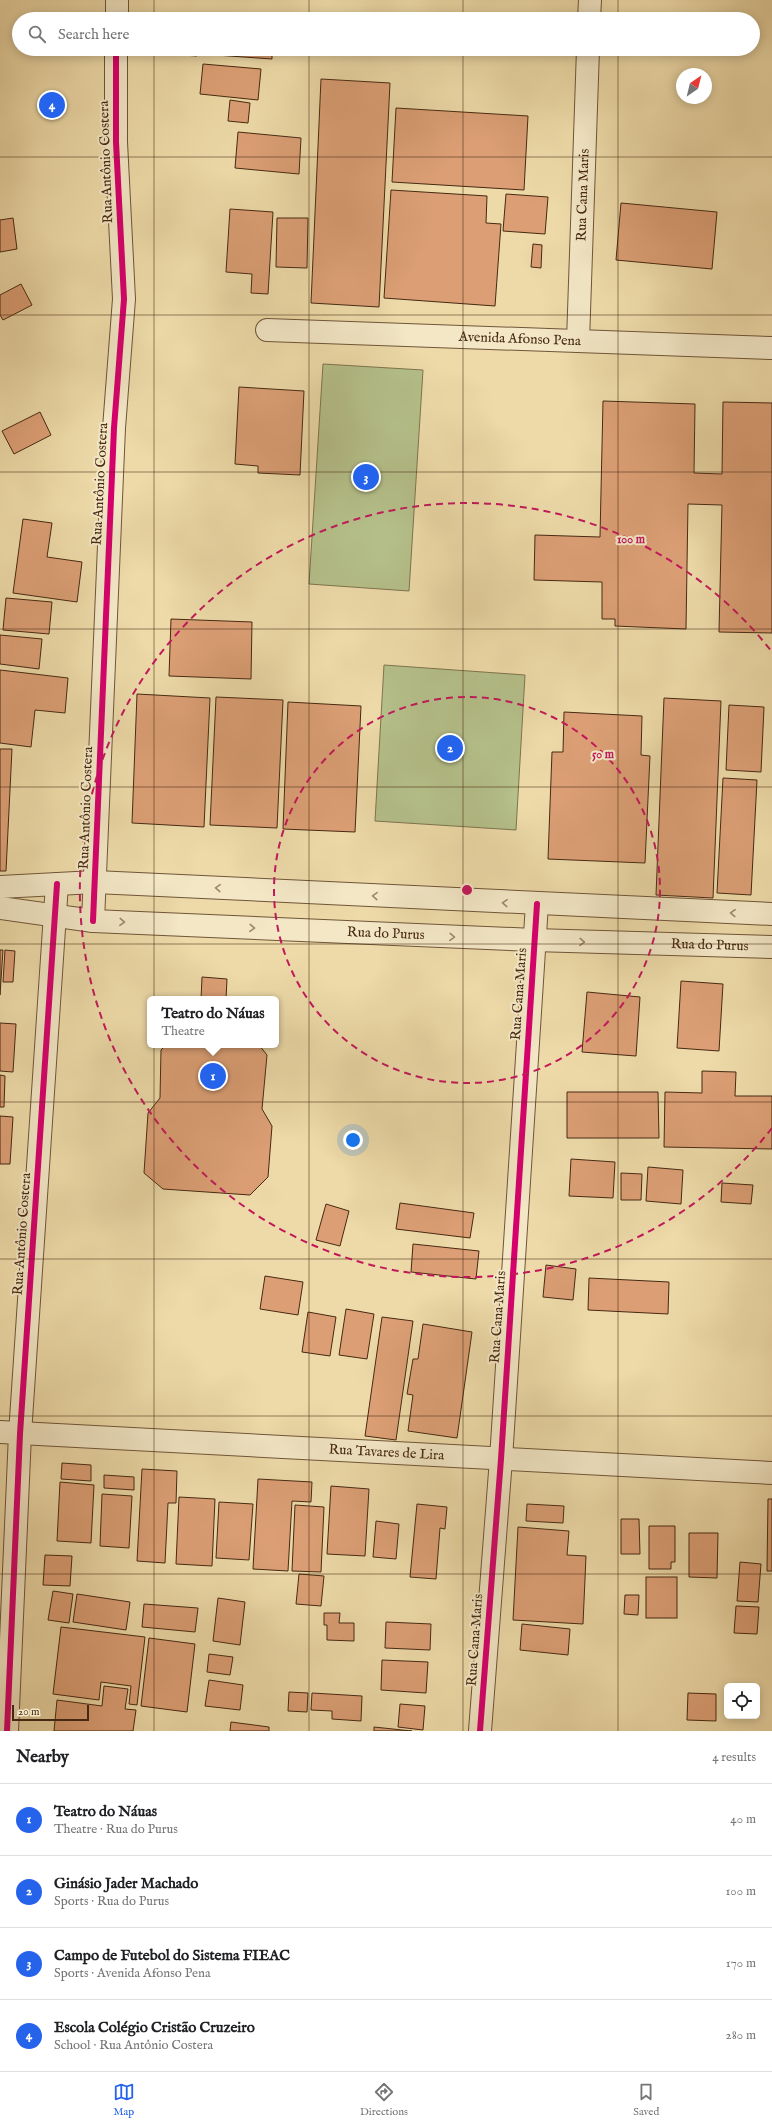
<!DOCTYPE html>
<html lang="en">
<head>
<meta charset="utf-8">
<style>
	body { margin:0; font-family:"IM FELL English",serif; background:#f2f2f2; color:#202124 }
	.controls { position:absolute; right:12px; bottom:12px; display:grid; overflow:hidden; border-radius:6px; box-shadow:0 2px 10px #0003 }
	.controls button { width:36px; height:36px; display:grid; place-items:center; padding:0; border:0; border-bottom:1px solid #e0e0e0; background:#fff; color:#202124; font:20px sans-serif }
	.compass { position:absolute; left:676px; top:68px; width:36px; height:36px; border-radius:50%; background:#fff; box-shadow:0 2px 10px #0003; rotate:35deg }
	.scale { position:absolute; left:12px; bottom:10px; width:77px; box-sizing:border-box; padding-left:4px; border:2px solid #472912; border-top:0; font-size:11px; line-height:14px; white-space:nowrap; color:#472912; -webkit-text-stroke:3px #f3e7c6; paint-order:stroke }
	.you { position:absolute; left:353px; top:1140px; width:14px; height:14px; margin:-10px; border:3px solid #fff; border-radius:50%; background:#1a73e8; box-shadow:0 0 0 6px #1a73e833 }
	.badge { display:grid; place-items:center; width:26px; height:26px; border-radius:50%; background:#2563eb; color:#fff; font-size:13px; font-weight:700 }
	.pin { position:absolute; translate:-50% -50%; border:2px solid #fff; box-shadow:0 1px 4px #0006 }
	.popup { position:absolute; left:147px; top:996px; width:132px; height:52px; box-sizing:border-box; display:grid; place-content:center; border-radius:6px; background:#fff; filter:drop-shadow(0 1px 3px #0005); font-size:13px; white-space:nowrap; color:#757577 }
	.popup b { font-size:15px; color:#202124 }
	.popup::after { content:''; position:absolute; left:50%; top:100%; margin-left:-8px; border:8px solid transparent; border-top-color:#fff }
	.list { margin:0; padding:0; list-style:none }
	h2 { display:flex; justify-content:space-between; align-items:center; height:52px; margin:0; padding:0 16px; font-size:17px }
	h2 small { font-size:13px; font-weight:400; color:#757577 }
	.list li { display:grid; grid-template-columns:26px 1fr auto; gap:12px; align-items:center; box-sizing:border-box; height:72px; padding:0 16px; border-top:1px solid #e0e0e0 }
	.list b { display:block; font-size:15px; white-space:nowrap }
	.list p { margin:0; font-size:13px; white-space:nowrap; color:#757577 }
	.list em { font-size:13px; font-style:normal; color:#757577 }
	.icon { flex:none; width:22px; height:22px; fill:none; stroke:currentColor; stroke-width:2; stroke-linecap:round; stroke-linejoin:round }
	.map { position:relative; flex:none; width:772px; height:1731px; overflow:hidden }
	.search { position:absolute; background:#fff; box-shadow:0 2px 10px #0003; left:12px; right:12px; top:12px; height:44px; display:flex; align-items:center; gap:10px; box-sizing:border-box; padding:0 14px; border-radius:22px; color:#757577; font-size:15px }
	.sheet { height:340px; background:#fff }
	nav { display:flex; justify-content:space-around; align-items:center; box-sizing:border-box; height:56px; border-top:1px solid #e0e0e0; background:#fff; font-size:11px; color:#757577 }
	nav a { display:grid; justify-items:center; gap:2px }
	nav .on { color:#2563eb }
	.map>svg:first-child { display:block }
	.green { fill:#b5c08a; stroke:#7e744e }
	.building { fill:#dc9f75; stroke:#472912 }
	.lines { fill:none; stroke-linecap:round; stroke-linejoin:round }
	.street-casing { stroke:#705538; stroke-width:24 }
	.street { stroke:#f3e7c6; stroke-width:22 }
	.cycleway-casing { stroke:#f3e7c6; stroke-width:8 }
	.cycleway { stroke:#d6006c; stroke-width:6 }
	.oneway { stroke:#9d886c }
	.grid { fill:none; stroke:#472912; stroke-width:1; stroke-opacity:0.55 }
	.ring { fill:none; stroke:#c2185b; stroke-width:2; stroke-dasharray:7 5 }
	.labels { text-anchor:middle; dominant-baseline:central; stroke-width:4; stroke-linejoin:round; paint-order:stroke }
	.street-label { font-size:14px; fill:#472912; stroke:#f3e7c6 }
	.centre { fill:#c2185b; stroke:#f3e7c6; stroke-width:2 }
	.ring-label { font-size:12px; text-anchor:middle; font-weight:bold; fill:#c2185b; stroke:#f3e7c6; stroke-width:4; stroke-linejoin:round; paint-order:stroke }
</style>
</head>
<body>
<div class="map">
<svg width="772" height="1731" viewBox="0 0 772 1731">
	<rect width="100%" height="100%" fill="#eddaa8"/>
	<filter id="stains"><feTurbulence type="fractalNoise" baseFrequency=".005" numOctaves="4"/><feColorMatrix values="0 0 0 0 .2 0 0 0 0 .09 0 0 0 0 .02 0 0 0 .5 -.17"/></filter>
	<radialGradient id="worn" r=".72"><stop offset=".6" stop-color="#630" stop-opacity="0"/><stop offset="1" stop-color="#630" stop-opacity=".3"/></radialGradient>
	<g class="green">
		<path d="M323,364L423,370L409,591L309,584Z"/>
		<path d="M384,665L525,675L516,830L375,821Z"/>
	</g>
	<g class="building">
		<path d="M158,17L186,19H158Z"/>
		<path d="M156,49H197V56L155,53Z"/>
		<path d="M201,49H272V59L201,54Z"/>
		<path d="M203,64L261,69L258,100L200,94Z"/>
		<path d="M321,79L390,83L379,307L311,303Z"/>
		<path d="M230,100L250,103L248,123L228,121Z"/>
		<path d="M396,108L528,116L524,190L392,182Z"/>
		<path d="M238,132L301,138L299,174L235,168Z"/>
		<path d="M391,190L487,196L486,223L501,224L495,306L384,298Z"/>
		<path d="M506,194L548,197L545,234L503,231Z"/>
		<path d="M621,203L717,212L712,269L616,260Z"/>
		<path d="M230,209L273,212L268,294L251,293L252,274L226,272Z"/>
		<path d="M13,218L17,249L0,252V220Z"/>
		<path d="M277,218H308L307,268L276,267Z"/>
		<path d="M533,244L542,245L541,268L531,267Z"/>
		<path d="M21,284L32,305L3,320L0,315V295Z"/>
		<path d="M239,387L304,391L300,475L258,473V466L235,464Z"/>
		<path d="M603,401L695,404L694,473L722,474L723,402L772,403V633L719,632L722,505L688,504L686,629L615,626V619H602V582L534,580L535,535L600,537Z"/>
		<path d="M40,412L51,435L14,454L2,431Z"/>
		<path d="M23,519L52,523L47,557L82,562L77,602L13,593Z"/>
		<path d="M6,598L52,602L49,634L3,630Z"/>
		<path d="M171,619L252,622L251,679L169,676Z"/>
		<path d="M0,635L42,639L39,669L0,664Z"/>
		<path d="M0,670L68,678L65,713L35,710L31,747L0,743Z"/>
		<path d="M137,694L210,698L204,827L132,823Z"/>
		<path d="M216,697L283,700L277,828L210,825Z"/>
		<path d="M664,698L721,701L713,898L656,895Z"/>
		<path d="M288,702L361,706L355,832L283,829Z"/>
		<path d="M729,705L764,707L761,772L726,770Z"/>
		<path d="M564,712L642,716L641,755L650,756L645,863L548,859L552,752H563Z"/>
		<path d="M0,749H12L6,871H0Z"/>
		<path d="M723,778L757,780L751,895L717,893Z"/>
		<path d="M0,950H3L0,995Z"/>
		<path d="M5,950L15,951L13,982H3Z"/>
		<path d="M202,977L227,979L226,999H201Z"/>
		<path d="M681,981L723,984L719,1051L677,1048Z"/>
		<path d="M587,992L640,997L636,1056L582,1052Z"/>
		<path d="M0,1023L16,1024L13,1072L0,1071Z"/>
		<path d="M166,1045H259L267,1055L262,1109L272,1126L268,1177L250,1195L163,1189L144,1173L148,1113L160,1098L161,1050Z"/>
		<path d="M702,1071L736,1072L735,1096H772V1149L664,1147L665,1092L702,1093Z"/>
		<path d="M0,1075L5,1076L4,1107H0Z"/>
		<path d="M567,1092H658L659,1138H567Z"/>
		<path d="M0,1116L13,1117L10,1164H0Z"/>
		<path d="M571,1159L615,1162L613,1198L569,1196Z"/>
		<path d="M648,1167L683,1170L681,1204L646,1201Z"/>
		<path d="M621,1173L642,1174L641,1200H621Z"/>
		<path d="M722,1183L753,1185L751,1204L721,1202Z"/>
		<path d="M400,1203L474,1213L470,1238L396,1229Z"/>
		<path d="M326,1204L349,1211L340,1246L316,1240Z"/>
		<path d="M413,1244L479,1251L476,1279L411,1272Z"/>
		<path d="M546,1265L576,1269L573,1300L543,1297Z"/>
		<path d="M265,1276L303,1282L298,1315L260,1309Z"/>
		<path d="M589,1278L669,1282L668,1314L588,1310Z"/>
		<path d="M346,1309L374,1314L367,1359L339,1355Z"/>
		<path d="M308,1312L336,1317L330,1356L302,1352Z"/>
		<path d="M382,1317L413,1321L396,1440L365,1436Z"/>
		<path d="M423,1324L472,1332L457,1438L408,1431L413,1395L407,1394L413,1359H418Z"/>
		<path d="M62,1463L91,1465V1481L61,1479Z"/>
		<path d="M142,1469L177,1471L176,1503H168L165,1563L137,1561Z"/>
		<path d="M104,1475L134,1477V1490L104,1488Z"/>
		<path d="M258,1479L312,1482L311,1502L292,1501L288,1571L253,1569Z"/>
		<path d="M60,1482L94,1485L91,1543L57,1541Z"/>
		<path d="M331,1486L369,1489L365,1556L327,1554Z"/>
		<path d="M102,1494L132,1496L129,1548L100,1546Z"/>
		<path d="M179,1497L215,1499L212,1566L176,1564Z"/>
		<path d="M768,1499H772V1571H767Z"/>
		<path d="M219,1502L253,1504L249,1560L216,1558Z"/>
		<path d="M417,1504L447,1507L445,1529L440,1528L436,1579L410,1577Z"/>
		<path d="M527,1504L564,1506L563,1523L526,1521Z"/>
		<path d="M295,1505L324,1507L321,1572L292,1571Z"/>
		<path d="M621,1519H639L640,1554H621Z"/>
		<path d="M376,1521L399,1524L396,1559L373,1557Z"/>
		<path d="M649,1526H675V1562H671V1569H649Z"/>
		<path d="M518,1527L569,1531L567,1555L586,1556L583,1624L513,1620Z"/>
		<path d="M689,1533H718L717,1578L689,1577Z"/>
		<path d="M45,1555L72,1556L70,1586L43,1585Z"/>
		<path d="M740,1562L761,1564L758,1602L737,1601Z"/>
		<path d="M299,1574L324,1576L321,1606L296,1604Z"/>
		<rect x="646" y="1577" width="31" height="41"/>
		<path d="M53,1591L73,1594L69,1623L48,1620Z"/>
		<path d="M77,1594L130,1602L126,1630L73,1622Z"/>
		<path d="M625,1595H639L638,1615L624,1614Z"/>
		<path d="M218,1598L245,1602L240,1645L213,1641Z"/>
		<path d="M144,1604L198,1608L195,1632L142,1627Z"/>
		<path d="M736,1606L759,1607L757,1634L734,1633Z"/>
		<path d="M324,1613H340L339,1623H354V1641L327,1640V1625H324Z"/>
		<path d="M386,1622L431,1624L430,1650L385,1648Z"/>
		<path d="M522,1624L570,1629L568,1655L520,1650Z"/>
		<path d="M61,1627L145,1637L137,1705L129,1704L131,1686L101,1682L99,1700L53,1694Z"/>
		<path d="M149,1638L195,1644L187,1712L141,1706Z"/>
		<path d="M209,1654L233,1657L230,1675L207,1672Z"/>
		<path d="M382,1660L428,1662L426,1693L381,1690Z"/>
		<path d="M209,1680L243,1685L240,1710L205,1706Z"/>
		<path d="M104,1686L128,1689L125,1709L136,1710L133,1731H54L57,1700L102,1706Z"/>
		<path d="M289,1692L308,1693L307,1712L288,1711Z"/>
		<path d="M312,1693L362,1696L361,1721L332,1719V1711L311,1710Z"/>
		<path d="M688,1693L716,1694V1721L687,1720Z"/>
		<path d="M400,1704L425,1706L423,1730L398,1727Z"/>
		<path d="M231,1722L269,1727V1731H230Z"/>
		<path d="M374,1727L412,1731H374Z"/>
	</g>
	<g class="lines">
		<g class="street-casing">
			<g id="street">
				<path d="M117,19V0"/>
				<path d="M589,19L590,0"/>
				<path id="s1" d="M267,330L772,348"/>
				<path id="s2" d="M578,341L588,49"/>
				<path d="M0,887L95,882L772,914"/>
				<path id="s3" d="M0,908L93,921L534,940L772,947"/>
				<path d="M93,921L114,428L124,299L116,142V49"/>
				<path id="s4" d="M0,1432L772,1473"/>
				<path d="M7,1731L20,1434L57,884"/>
				<path d="M480,1731L501,1459L537,904"/>
			</g>
		</g>
		<use href="#street" class="street"/>
		<g class="cycleway-casing">
			<g id="cycleway">
				<path d="M93,921L114,428L124,299L116,142V49"/>
				<path d="M7,1731L20,1434L57,884"/>
				<path d="M480,1731L501,1459L537,904"/>
			</g>
		</g>
		<use href="#cycleway" class="cycleway"/>
	</g>
	<defs><path id="oneway-chevron" d="M-2-3.5L2.5 0L-2 3.5" fill="none" stroke-width="1.6" stroke-linecap="round" stroke-linejoin="round"/></defs>
	<g class="oneway">
		<use href="#oneway-chevron" transform="translate(218 888) rotate(-177)"/>
		<use href="#oneway-chevron" transform="translate(375 896) rotate(-177)"/>
		<use href="#oneway-chevron" transform="translate(505 903) rotate(-177)"/>
		<use href="#oneway-chevron" transform="translate(733 913) rotate(-177)"/>
		<use href="#oneway-chevron" transform="translate(122 922) rotate(3)"/>
		<use href="#oneway-chevron" transform="translate(252 928) rotate(3)"/>
		<use href="#oneway-chevron" transform="translate(452 937) rotate(3)"/>
		<use href="#oneway-chevron" transform="translate(582 942) rotate(2)"/>
	</g>
	<path class="grid" d="M154,0V19M309,0V19M463,0V19M618,0V19M154,49V1731M309,49V1731M463,49V1731M618,49V1731M0,157H772M0,315H772M0,472H772M0,629H772M0,787H772M0,944H772M0,1102H772M0,1259H772M0,1416H772M0,1574H772"/>
	<g class="ring">
		<circle cx="467" cy="890" r="193"/>
		<path d="M772 1128A387 387 0 1 1 772 652"/>
	</g>
	<g class="labels">
		<g class="street-label">
			<text transform="translate(106 162) rotate(-92)">Rua Antônio Costera</text>
			<text stroke="none"><textPath href="#s2" startOffset="146">Rua Cana Maris</textPath></text>
			<text stroke="none"><textPath href="#s1" startOffset="253">Avenida Afonso Pena</textPath></text>
			<text transform="translate(100 484) rotate(-87)">Rua Antônio Costera</text>
			<text transform="translate(86 808) rotate(-88)">Rua Antônio Costera</text>
			<text stroke="none"><textPath href="#s3" startOffset="387">Rua do Purus</textPath></text>
			<text stroke="none"><textPath href="#s3" startOffset="711">Rua do Purus</textPath></text>
			<text transform="translate(519 994) rotate(-86)">Rua Cana Maris</text>
			<text transform="translate(22 1234) rotate(-86)">Rua Antônio Costera</text>
			<text transform="translate(498 1317) rotate(-86)">Rua Cana Maris</text>
			<text stroke="none"><textPath href="#s4" startOffset="387">Rua Tavares de Lira</textPath></text>
			<text transform="translate(475 1640) rotate(-86)">Rua Cana Maris</text>
		</g>
	</g>
	<circle cx="467" cy="890" r="6" class="centre"/>
	<g class="ring-label">
		<text x="631" y="543">100 m</text>
		<text x="603" y="758">50 m</text>
	</g>
	<rect width="100%" height="100%" filter="url(#stains)"/>
	<rect width="100%" height="100%" fill="url(#worn)"/>
</svg>
<div class="controls">
<button><svg class="icon" aria-label="locate" viewBox="0 0 24 24"><circle cx="12" cy="12" r="6"/><path d="M12 2v4M12 18v4M2 12h4M18 12h4"/></svg></button>
</div>
<svg class="compass" viewBox="-18 -18 36 36"><path d="M0-13l5 13h-10z" fill="#e53935"/><path d="M0 13l5-13h-10z" fill="#757577"/></svg>
<div class="scale">20 m</div>
<div class="you"></div>
<div class="pin badge" style="left:213px;top:1076px">1</div>
<div class="popup"><b>Teatro do Náuas</b>Theatre</div>
<div class="pin badge" style="left:450px;top:748px">2</div>
<div class="pin badge" style="left:366px;top:477px">3</div>
<div class="pin badge" style="left:52px;top:105px">4</div>
<div class="search"><svg class="icon" aria-label="search" viewBox="0 0 24 24"><circle cx="10" cy="10" r="6"/><path d="M15 15l6 6"/></svg>Search here</div>
</div>
<section class="sheet">
<h2>Nearby<small>4 results</small></h2>
<ul class="list">
<li><span class="badge">1</span><div><b>Teatro do Náuas</b><p>Theatre · Rua do Purus</p></div><em>40 m</em></li>
<li><span class="badge">2</span><div><b>Ginásio Jader Machado</b><p>Sports · Rua do Purus</p></div><em>100 m</em></li>
<li><span class="badge">3</span><div><b>Campo de Futebol do Sistema FIEAC</b><p>Sports · Avenida Afonso Pena</p></div><em>170 m</em></li>
<li><span class="badge">4</span><div><b>Escola Colégio Cristão Cruzeiro</b><p>School · Rua Antônio Costera</p></div><em>280 m</em></li>
</ul>
</section>
<nav>
<a class="on"><svg class="icon" aria-label="map" viewBox="0 0 24 24"><path d="M3 6l6-2 6 2 6-2v14l-6 2-6-2-6 2zM9 4v14M15 6v14"/></svg>Map</a>
<a><svg class="icon" aria-label="directions" viewBox="0 0 24 24"><path d="M12 3l9 9-9 9-9-9zM9 14v-3h6M13 9l2 2-2 2"/></svg>Directions</a>
<a><svg class="icon" aria-label="saved" viewBox="0 0 24 24"><path d="M7 4h10v16l-5-4-5 4z"/></svg>Saved</a>
</nav>
</body>
</html>
